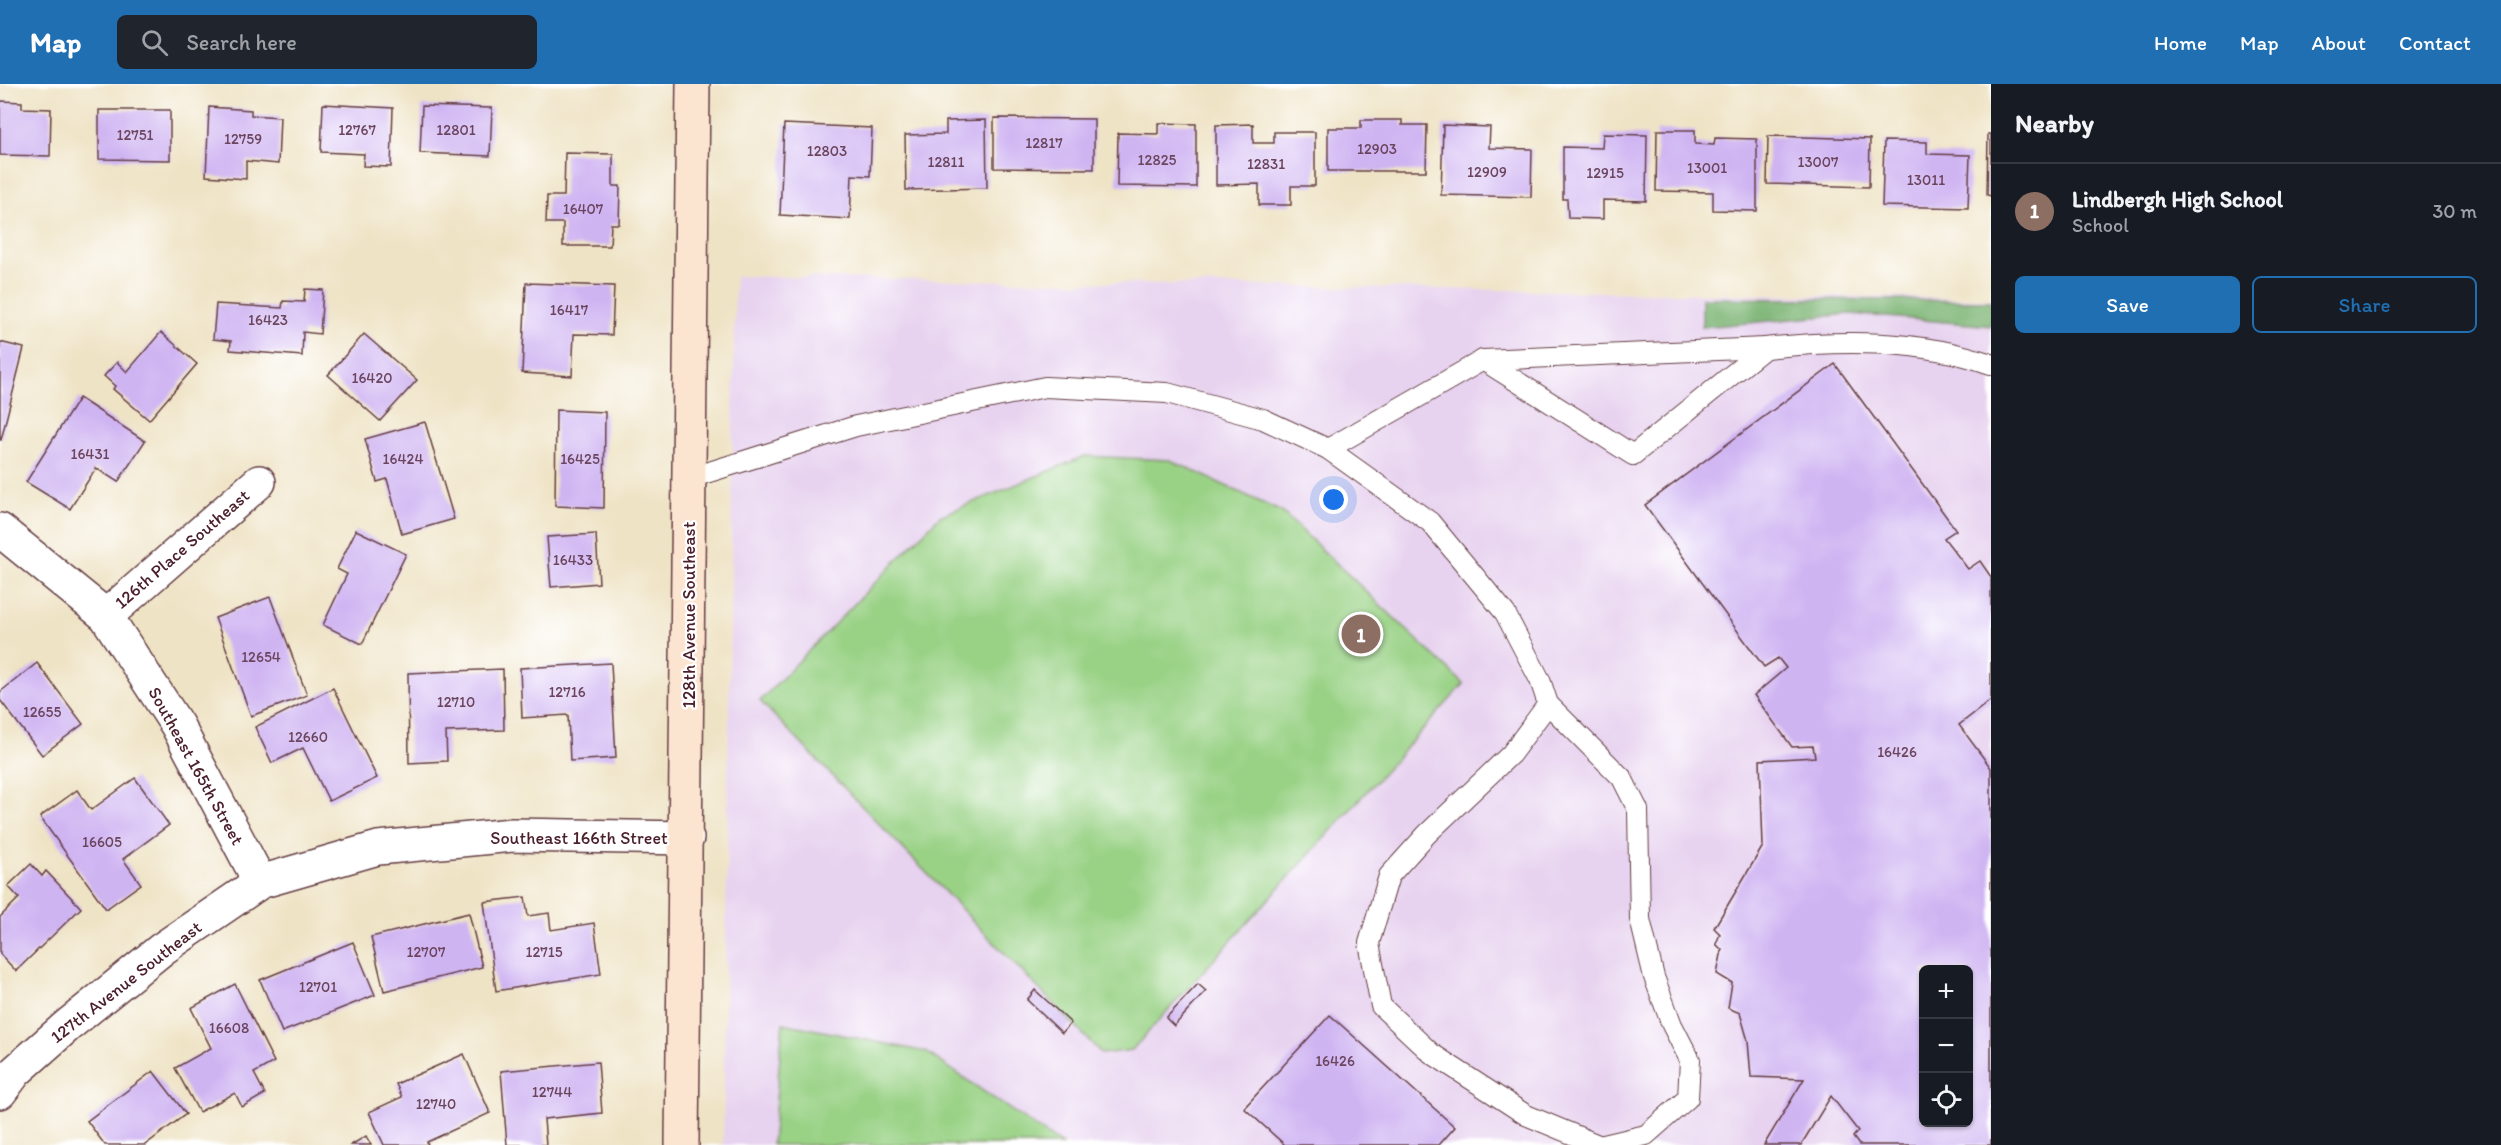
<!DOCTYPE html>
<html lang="en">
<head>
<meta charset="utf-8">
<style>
	body { margin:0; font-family:Itim,sans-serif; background:#20242c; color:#f1f3f6 }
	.controls { position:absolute; right:18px; bottom:18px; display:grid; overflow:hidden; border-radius:9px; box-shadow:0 2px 4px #0004 }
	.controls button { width:54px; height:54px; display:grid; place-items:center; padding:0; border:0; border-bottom:2px solid #363941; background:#171b24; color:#f1f3f6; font:30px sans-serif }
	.you { position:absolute; left:1334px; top:416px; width:21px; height:21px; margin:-15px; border:4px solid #fff; border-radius:50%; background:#1a73e8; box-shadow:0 0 0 9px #1a73e833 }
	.badge { display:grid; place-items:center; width:39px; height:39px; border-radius:50%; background:#1f6fb2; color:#fff; font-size:20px; font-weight:700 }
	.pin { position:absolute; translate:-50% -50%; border:3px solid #fff; box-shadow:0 2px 6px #0006 }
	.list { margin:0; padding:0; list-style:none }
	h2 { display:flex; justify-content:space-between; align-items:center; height:78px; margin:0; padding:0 24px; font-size:26px }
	h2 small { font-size:20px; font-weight:400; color:#9ea1a6 }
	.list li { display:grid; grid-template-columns:39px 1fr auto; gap:18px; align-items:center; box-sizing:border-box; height:96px; padding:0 24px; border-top:2px solid #363941 }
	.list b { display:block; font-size:22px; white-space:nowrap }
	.list p { margin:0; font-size:20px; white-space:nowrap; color:#9ea1a6 }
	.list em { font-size:20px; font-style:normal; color:#9ea1a6 }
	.actions { display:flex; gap:12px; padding:18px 24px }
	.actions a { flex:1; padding:14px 0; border:2px solid #1f6fb2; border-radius:9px; text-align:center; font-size:21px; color:#1f6fb2 }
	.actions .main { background:#1f6fb2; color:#fff }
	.icon { flex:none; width:33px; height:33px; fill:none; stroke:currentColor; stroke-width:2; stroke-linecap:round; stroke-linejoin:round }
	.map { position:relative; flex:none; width:1991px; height:1061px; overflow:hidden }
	header { display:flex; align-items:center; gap:36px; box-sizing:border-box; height:84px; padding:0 30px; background:#1f6fb2; color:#fff }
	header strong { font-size:28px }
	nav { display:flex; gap:33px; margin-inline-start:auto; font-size:21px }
	.search { width:420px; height:54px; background:#20242c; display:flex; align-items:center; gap:15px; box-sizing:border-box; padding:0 21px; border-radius:9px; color:#9ea1a6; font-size:22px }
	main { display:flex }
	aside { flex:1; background:#171b24 }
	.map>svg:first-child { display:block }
	.built { fill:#e7d2ef; fill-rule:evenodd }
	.green { fill:#99d285; stroke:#727858; stroke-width:1.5 }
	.forest { fill:#7ab472; stroke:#626a4e; stroke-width:1.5 }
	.building { fill:#cfb4f2; fill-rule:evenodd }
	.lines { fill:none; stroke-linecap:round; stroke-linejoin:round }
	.lane-casing { stroke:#633c42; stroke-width:22 }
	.street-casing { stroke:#633c42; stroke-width:36 }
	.secondary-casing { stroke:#633c42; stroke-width:36 }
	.lane { stroke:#fff; stroke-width:20 }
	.street { stroke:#fff; stroke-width:33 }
	.secondary { stroke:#fce5d0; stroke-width:33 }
	.labels { text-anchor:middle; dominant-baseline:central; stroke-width:4.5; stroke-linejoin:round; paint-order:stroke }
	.number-label { font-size:15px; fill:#6b445d }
	.street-label { font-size:18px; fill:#4a1f2b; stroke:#fff }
</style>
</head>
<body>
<header>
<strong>Map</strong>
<div class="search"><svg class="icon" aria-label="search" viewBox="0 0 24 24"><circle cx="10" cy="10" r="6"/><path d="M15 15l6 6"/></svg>Search here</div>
<nav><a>Home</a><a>Map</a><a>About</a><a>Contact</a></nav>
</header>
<main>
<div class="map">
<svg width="1991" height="1061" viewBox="0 0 1991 1061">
	<rect width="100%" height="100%" fill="#fff"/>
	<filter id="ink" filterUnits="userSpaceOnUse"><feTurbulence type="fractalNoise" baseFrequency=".0167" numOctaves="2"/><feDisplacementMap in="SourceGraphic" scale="12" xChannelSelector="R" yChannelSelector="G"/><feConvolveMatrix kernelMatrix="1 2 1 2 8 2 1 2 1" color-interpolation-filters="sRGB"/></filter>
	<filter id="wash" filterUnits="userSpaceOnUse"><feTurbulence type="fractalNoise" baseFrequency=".008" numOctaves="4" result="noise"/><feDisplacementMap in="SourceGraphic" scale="24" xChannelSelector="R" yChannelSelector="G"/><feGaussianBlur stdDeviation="1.35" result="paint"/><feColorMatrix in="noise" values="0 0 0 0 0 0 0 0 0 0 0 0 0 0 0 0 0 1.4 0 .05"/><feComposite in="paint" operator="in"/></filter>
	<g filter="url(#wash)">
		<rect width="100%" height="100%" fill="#efe3c5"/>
		<path class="built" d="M735,192L1991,215V1061H723ZM1924,886H1968V1038H1924Z"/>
		<g class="green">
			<path d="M1085,372L1170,376L1282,428L1464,600L1132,966L1102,970L760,617L940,432Z"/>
			<path d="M783,939L926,968L1062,1061H772Z"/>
		</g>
		<path class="forest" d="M1702,214L1991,217V242L1851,230L1702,243Z"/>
		<g id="blocks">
			<g class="building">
				<path d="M0,17L22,18V24L51,25L50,72L0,71Z"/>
				<path d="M323,20L393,24L391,83L363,82L364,70L321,68Z"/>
				<path d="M422,22L492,24L490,72L420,69Z"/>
				<path d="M209,23L251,26V31L280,33L278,80L246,77V95L206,92Z"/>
				<path d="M99,26H170V76L99,75Z"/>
				<path d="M994,34L1094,35V85L994,84Z"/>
				<path d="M986,36L987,104L906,106L905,51L946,50V37Z"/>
				<path d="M1361,36H1402V41H1427L1426,87H1328V44H1361Z"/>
				<path d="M1158,39L1196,40V103L1117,102L1118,49L1158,50Z"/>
				<path d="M784,40L872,44L870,92L852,91L850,135L780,131Z"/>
				<path d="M1253,40V59H1274V48H1315V102H1291V121H1259V100L1216,101V41Z"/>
				<path d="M1443,41L1490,43L1489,64L1532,65L1531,113L1441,111Z"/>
				<path d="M1657,46H1695V60L1714,61L1715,54L1757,55V127L1713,126V108L1656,107Z"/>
				<path d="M1603,50L1647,51L1646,117L1603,116V135L1568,134L1567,115H1563V63L1602,64Z"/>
				<path d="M1988,50H1991V112L1987,111Z"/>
				<path d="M1768,52L1870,55L1869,103L1767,100Z"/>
				<path d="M1884,57L1927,58V70L1970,71L1968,124L1882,122Z"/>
				<path d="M565,69L613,70V102H620L619,140H611L610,162H563V139H546L547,112H564Z"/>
				<path d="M526,199L614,202L612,251L574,250L572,292L522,289Z"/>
				<path d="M305,205L323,206L320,250L303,248L302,272L230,266L231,257L213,255L216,220L282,224L283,217L304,218Z"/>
				<path d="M161,248L197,280L149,336L113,305L115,302L104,292L117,278L127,288Z"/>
				<path d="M364,250L417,296L380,337L328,291Z"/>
				<path d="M0,258L24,264L1,356H0Z"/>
				<path d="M1835,280L1956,446L1944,454L1968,485L1980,477L1991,493V616L1959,641L1991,684V1061H1859L1853,1053L1858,1047L1831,1012L1801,1061H1764L1804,995L1751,993L1748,957L1740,929L1728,924L1732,899L1717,890L1722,866L1716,860L1720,850L1714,844L1763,762L1760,676L1815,673L1813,662L1792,663L1754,611L1786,584L1778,574L1764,583L1645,421ZM1924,886H1968V1038H1924Z"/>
				<path d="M79,314L145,357L118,398L96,384L70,425L26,398Z"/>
				<path d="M556,326L605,328L604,424L555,422Z"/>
				<path d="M425,338L454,435L402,450L387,395L377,398L365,355Z"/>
				<path d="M356,446L406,470L362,560L323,541L347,490L337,485Z"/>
				<path d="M596,450L599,499L551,503L547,453Z"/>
				<path d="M270,513L307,611L251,632L215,534Z"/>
				<path d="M37,579L83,640L42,671L0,616V608Z"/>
				<path d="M611,579L616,674L570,677L568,631L522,634L520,584Z"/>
				<path d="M503,585L504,646L446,648L447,677L409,679L408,589Z"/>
				<path d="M333,604L377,694L329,717L303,664L272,679L255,643Z"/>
				<path d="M135,694L169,741L123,775L141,800L106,825L40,733L77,706L91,726Z"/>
				<path d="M31,780L42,792L46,787L81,824L16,887L0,870V833L19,814L8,802Z"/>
				<path d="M525,813L528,832L549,829L551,846L594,839L601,890L496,907L484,818Z"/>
				<path d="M469,829L482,883L384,907L371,853Z"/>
				<path d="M353,858L375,911L282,948L260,896Z"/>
				<path d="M235,900L274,978L254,989L265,1010L242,1023L235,1009L199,1028L175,984L211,964L191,924Z"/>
				<path d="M1198,900L1206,907L1174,942L1166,934Z"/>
				<path d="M1035,906L1071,939L1062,949L1027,916Z"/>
				<path d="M1330,931L1455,1043L1439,1061H1285L1244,1024Z"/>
				<path d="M464,970L490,1029L427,1058L428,1061H384L369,1028L402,1013L396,1000Z"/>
				<path d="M598,978L602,1029L544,1035L546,1061H507L501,987Z"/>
				<path d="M153,987L186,1030L145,1061H105L87,1037Z"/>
				<path d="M366,1052L371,1061H351Z"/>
			</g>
		</g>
	</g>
	<g filter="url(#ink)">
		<use href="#blocks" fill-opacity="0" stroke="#633c42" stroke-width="1.5"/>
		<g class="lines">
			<g class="lane-casing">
				<g id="lane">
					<path d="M1483,276L1633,371L1765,264"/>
					<path d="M1328,365L1483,276L1765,264C1840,256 1919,255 1991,280"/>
					<path d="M690,394L856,342L1045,303L1167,309L1263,335L1328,365L1430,438L1505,529L1540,596L1548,620L1622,694L1638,726L1640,835L1654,893L1672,941L1690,976L1688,1014L1646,1051L1604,1061"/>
					<path d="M1548,620L1511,670L1427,750L1389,792L1369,859L1381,922L1431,969L1526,1031L1598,1061"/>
				</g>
			</g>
			<g class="street-casing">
				<g id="street">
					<path d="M0,446L106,532L177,641L260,798"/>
					<path d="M106,532L259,398"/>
					<path d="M0,1008L15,988L67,942L162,865L260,798L378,764L512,751L687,754"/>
				</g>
			</g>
			<g class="secondary-casing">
				<path id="secondary" d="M682,1061L693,0"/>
			</g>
			<use href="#lane" class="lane"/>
			<use href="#street" class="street"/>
			<use href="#secondary" class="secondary"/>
		</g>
	</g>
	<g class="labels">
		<g class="number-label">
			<text x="357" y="46">12767</text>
			<text x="456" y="46">12801</text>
			<text x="135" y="51">12751</text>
			<text x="243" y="55">12759</text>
			<text x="1044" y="59">12817</text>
			<text x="1377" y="65">12903</text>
			<text x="827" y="67">12803</text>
			<text x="1157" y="76">12825</text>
			<text x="946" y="78">12811</text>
			<text x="1818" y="78">13007</text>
			<text x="1266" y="80">12831</text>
			<text x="1707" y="84">13001</text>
			<text x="1487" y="88">12909</text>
			<text x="1605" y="89">12915</text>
			<text x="1926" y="96">13011</text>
			<text x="583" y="125">16407</text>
			<text x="569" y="226">16417</text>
			<text x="268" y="236">16423</text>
			<text x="372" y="294">16420</text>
			<text x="90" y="370">16431</text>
			<text x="403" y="375">16424</text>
			<text x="580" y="375">16425</text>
			<text x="573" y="476">16433</text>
			<text x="261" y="573">12654</text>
			<text x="567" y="608">12716</text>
			<text x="456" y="618">12710</text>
			<text x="42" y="628">12655</text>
			<text x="308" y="653">12660</text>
			<text x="1897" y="668">16426</text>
			<text x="102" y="758">16605</text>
			<text x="426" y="868">12707</text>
			<text x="544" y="868">12715</text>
			<text x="318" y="903">12701</text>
			<text x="229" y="944">16608</text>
			<text x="1335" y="977">16426</text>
			<text x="552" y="1008">12744</text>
			<text x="436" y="1020">12740</text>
		</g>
		<g class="street-label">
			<text transform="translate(182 465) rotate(-41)">126th Place Southeast</text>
			<text transform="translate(689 531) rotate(-90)">128th Avenue Southeast</text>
			<text transform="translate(196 682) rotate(61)">Southeast 165th Street</text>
			<text x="579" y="754">Southeast 166th Street</text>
			<text transform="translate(126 898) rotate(-38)">127th Avenue Southeast</text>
		</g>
	</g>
</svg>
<div class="controls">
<button>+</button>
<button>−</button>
<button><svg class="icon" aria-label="locate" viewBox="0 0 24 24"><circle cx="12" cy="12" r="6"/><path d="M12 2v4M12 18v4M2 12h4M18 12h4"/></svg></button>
</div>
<div class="you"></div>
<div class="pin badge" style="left:1361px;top:550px;background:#8d6e63">1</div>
</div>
<aside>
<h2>Nearby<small></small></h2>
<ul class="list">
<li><span class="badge" style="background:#8d6e63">1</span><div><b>Lindbergh High School</b><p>School</p></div><em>30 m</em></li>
</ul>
<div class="actions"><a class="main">Save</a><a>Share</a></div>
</aside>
</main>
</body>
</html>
